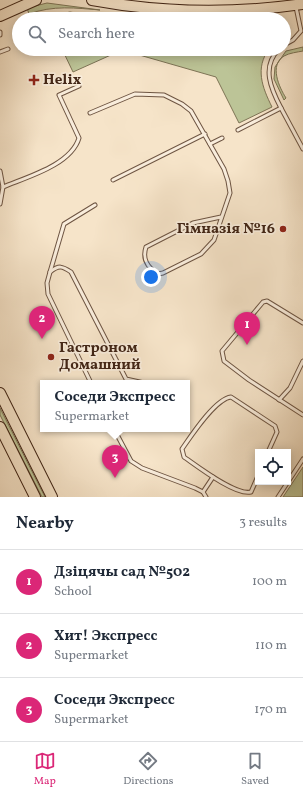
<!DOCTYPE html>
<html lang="en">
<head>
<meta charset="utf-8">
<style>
	body { margin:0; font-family:Vollkorn,serif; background:#f6f6f7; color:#1f2937 }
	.controls { position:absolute; right:12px; bottom:12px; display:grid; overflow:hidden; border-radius:0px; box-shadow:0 2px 10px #0003 }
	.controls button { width:36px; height:36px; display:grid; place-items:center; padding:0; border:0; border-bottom:1px solid #e0e1e3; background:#fff; color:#1f2937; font:20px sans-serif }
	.you { position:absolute; left:151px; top:277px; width:14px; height:14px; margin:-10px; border:3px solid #fff; border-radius:50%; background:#1a73e8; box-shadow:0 0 0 6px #1a73e833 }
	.badge { display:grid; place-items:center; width:26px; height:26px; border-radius:50%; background:#db2777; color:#fff; font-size:13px; font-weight:700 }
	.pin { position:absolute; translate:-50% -33px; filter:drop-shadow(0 1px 2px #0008) }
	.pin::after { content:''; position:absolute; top:21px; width:14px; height:12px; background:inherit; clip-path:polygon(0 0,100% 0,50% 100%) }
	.popup { position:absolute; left:40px; top:380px; width:150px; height:52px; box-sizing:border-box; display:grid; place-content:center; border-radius:0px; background:#fff; filter:drop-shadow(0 1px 3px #0005); font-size:13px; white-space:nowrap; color:#747a83 }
	.popup b { font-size:15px; color:#1f2937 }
	.popup::after { content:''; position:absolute; left:50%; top:100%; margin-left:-8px; border:8px solid transparent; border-top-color:#fff }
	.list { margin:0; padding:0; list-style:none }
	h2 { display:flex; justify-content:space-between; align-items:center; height:52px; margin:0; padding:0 16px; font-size:17px }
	h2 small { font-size:13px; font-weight:400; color:#747a83 }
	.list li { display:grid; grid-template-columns:26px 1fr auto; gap:12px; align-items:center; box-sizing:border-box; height:64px; padding:0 16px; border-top:1px solid #e0e1e3 }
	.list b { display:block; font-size:15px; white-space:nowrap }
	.list p { margin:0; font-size:13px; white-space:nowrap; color:#747a83 }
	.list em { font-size:13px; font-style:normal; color:#747a83 }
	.icon { flex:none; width:22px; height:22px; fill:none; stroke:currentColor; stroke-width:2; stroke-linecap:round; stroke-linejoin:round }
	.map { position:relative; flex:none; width:303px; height:497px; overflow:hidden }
	.search { position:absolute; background:#fff; box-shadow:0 2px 10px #0003; left:12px; right:12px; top:12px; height:44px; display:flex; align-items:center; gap:10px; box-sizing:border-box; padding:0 14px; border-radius:22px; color:#747a83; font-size:15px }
	.sheet { height:244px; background:#fff }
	nav { display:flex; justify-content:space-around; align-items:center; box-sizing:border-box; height:56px; border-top:1px solid #e0e1e3; background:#fff; font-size:11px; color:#747a83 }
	nav a { display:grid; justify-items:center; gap:2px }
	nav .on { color:#db2777 }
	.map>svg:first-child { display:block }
	.green { fill:#bcc497; stroke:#7e7456 }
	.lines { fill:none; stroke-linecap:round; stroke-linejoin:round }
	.lane-casing { stroke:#6e5543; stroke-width:5 }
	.primary-casing { stroke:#412516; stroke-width:12 }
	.lane { stroke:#f9eddc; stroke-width:3 }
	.primary { stroke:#f6e4c9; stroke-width:10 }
	.poi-dot { fill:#8f2418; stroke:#f9eddc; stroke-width:1.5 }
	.labels { text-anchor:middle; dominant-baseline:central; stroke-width:3.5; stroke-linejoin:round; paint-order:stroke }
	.poi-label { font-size:15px; font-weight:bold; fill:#412516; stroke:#f9eddc; text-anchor:start }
</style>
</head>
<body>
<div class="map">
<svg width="303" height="497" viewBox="0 0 303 497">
	<rect width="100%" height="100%" fill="#f6e4c9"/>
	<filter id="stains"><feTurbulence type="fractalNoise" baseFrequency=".005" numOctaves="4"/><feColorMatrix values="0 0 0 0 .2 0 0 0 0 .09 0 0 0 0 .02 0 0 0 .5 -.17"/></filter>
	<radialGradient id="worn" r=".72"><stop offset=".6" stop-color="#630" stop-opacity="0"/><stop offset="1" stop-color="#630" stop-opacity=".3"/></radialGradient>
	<g class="green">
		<path d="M47,3L100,10C76,8 53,5 29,14L27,8Z"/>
		<path d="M70,12L108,19H47L46,17Z"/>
		<path d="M303,47V51C298,52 289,53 284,56C269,65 279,87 286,98L284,100L274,79L275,67L286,51Z"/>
		<path d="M62,49H269C255,68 262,87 272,107L239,123L216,77L122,50L73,72Z"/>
		<path d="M0,408L45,497H42L0,415Z"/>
		<path d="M303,467V497H283Z"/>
	</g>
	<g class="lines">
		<g class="lane-casing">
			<g id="lane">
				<path d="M0,32V35"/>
				<path d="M284,45L293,40L301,31L296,7"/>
				<path d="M0,52L8,49"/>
				<path d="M281,108L303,149"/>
				<path d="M90,113L135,94L164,95L182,104L191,111L224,169L228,181L230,193L214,240L201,254L163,273L158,274C147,267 142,259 146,247L193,223L221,217"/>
				<path d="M238,130L281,108C271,89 261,67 279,49"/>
				<path d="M210,144L222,138"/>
				<path d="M0,171L3,187L0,204"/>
				<path d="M113,180L205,134"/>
				<path d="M3,187C27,177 71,165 79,138L59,95L79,86"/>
				<path d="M50,272L64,224L95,205"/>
				<path d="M303,323L267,301L263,302L222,351L224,361L249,380L303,415"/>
				<path d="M91,383L48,294L47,283L50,272C59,265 62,266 71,272L126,379L144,383"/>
				<path d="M279,400L290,388L303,361"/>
				<path d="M114,429L131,461L142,468L195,488L203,492L206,497"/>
				<path d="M258,476L251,492C236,496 197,466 184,457L182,449C191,436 215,399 231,397L275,426L277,432L268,452"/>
				<path d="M203,492L213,477"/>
				<path d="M278,497L303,459"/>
			</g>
		</g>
		<g class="primary-casing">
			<g id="primary">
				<path d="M92,0C162,13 233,14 303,4"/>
				<path d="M0,16L36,0"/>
				<path d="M0,393L52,497"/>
				<path d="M0,427L35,497"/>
			</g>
		</g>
		<use href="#lane" class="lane"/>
		<use href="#primary" class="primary"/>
	</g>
	<g class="poi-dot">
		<path d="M32 74h4v4h4v4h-4v4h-4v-4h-4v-4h4z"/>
		<circle cx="283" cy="229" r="4"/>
		<circle cx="51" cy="357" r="4"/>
	</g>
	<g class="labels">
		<g class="poi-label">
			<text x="43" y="80">Helix</text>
			<text x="275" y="229" text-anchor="end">Гімназія №16</text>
			<text x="59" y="348">Гастроном<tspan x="59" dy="17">Домашний</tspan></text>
		</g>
	</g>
	<rect width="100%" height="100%" filter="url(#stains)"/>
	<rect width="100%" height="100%" fill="url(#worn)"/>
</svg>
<div class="controls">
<button><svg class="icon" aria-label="locate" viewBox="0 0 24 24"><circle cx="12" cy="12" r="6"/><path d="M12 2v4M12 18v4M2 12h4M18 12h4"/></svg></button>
</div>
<div class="you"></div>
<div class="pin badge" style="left:247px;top:345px">1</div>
<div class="pin badge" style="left:42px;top:339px">2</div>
<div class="pin badge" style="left:115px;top:478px">3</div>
<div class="popup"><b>Соседи Экспресс</b>Supermarket</div>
<div class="search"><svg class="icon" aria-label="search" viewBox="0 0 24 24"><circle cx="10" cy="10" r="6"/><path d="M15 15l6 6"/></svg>Search here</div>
</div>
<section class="sheet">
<h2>Nearby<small>3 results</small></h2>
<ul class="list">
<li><span class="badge">1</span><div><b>Дзіцячы сад №502</b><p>School</p></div><em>100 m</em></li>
<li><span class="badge">2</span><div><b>Хит! Экспресс</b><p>Supermarket</p></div><em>110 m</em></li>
<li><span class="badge">3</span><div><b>Соседи Экспресс</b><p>Supermarket</p></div><em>170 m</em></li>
</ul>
</section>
<nav>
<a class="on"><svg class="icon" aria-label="map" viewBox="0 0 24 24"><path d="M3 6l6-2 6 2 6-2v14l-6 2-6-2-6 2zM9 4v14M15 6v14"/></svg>Map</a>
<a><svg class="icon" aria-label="directions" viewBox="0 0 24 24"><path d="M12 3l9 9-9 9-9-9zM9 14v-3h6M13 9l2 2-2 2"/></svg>Directions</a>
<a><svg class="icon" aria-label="saved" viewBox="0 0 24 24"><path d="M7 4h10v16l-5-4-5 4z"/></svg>Saved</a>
</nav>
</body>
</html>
